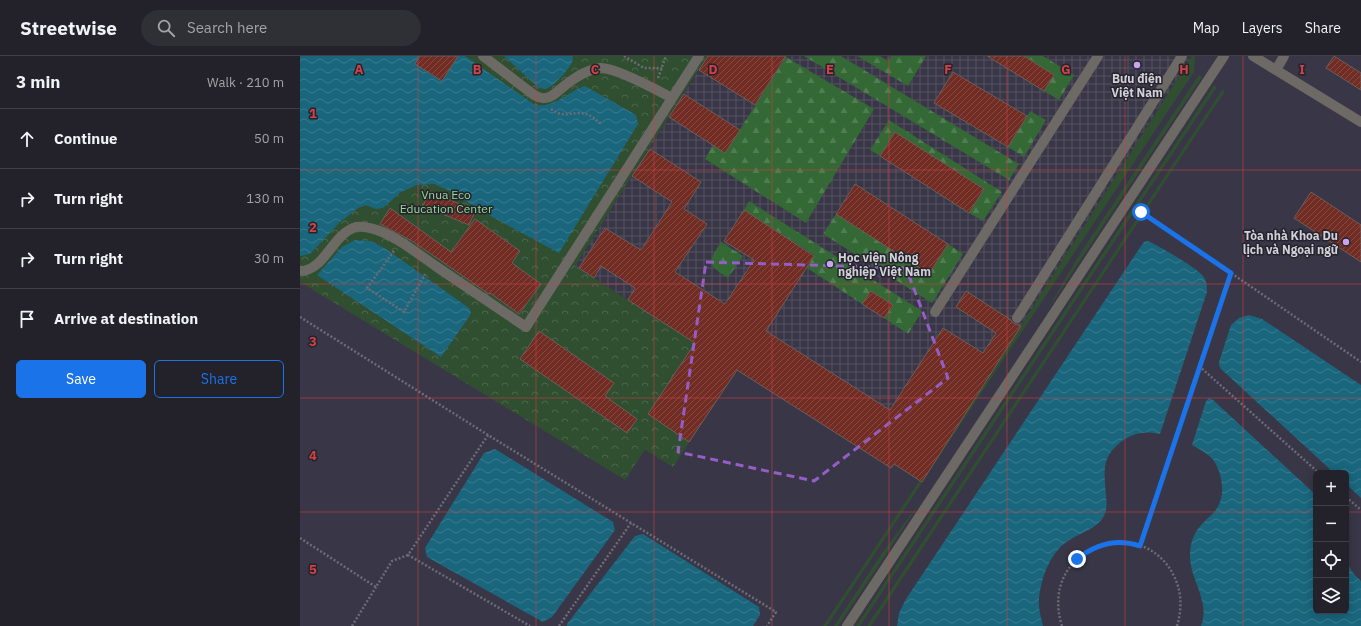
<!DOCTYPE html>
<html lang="en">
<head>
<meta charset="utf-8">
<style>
	body { margin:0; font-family:"IBM Plex Sans",sans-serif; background:#2f2f36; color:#f1f3f6 }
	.controls { position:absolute; right:12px; bottom:12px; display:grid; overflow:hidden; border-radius:6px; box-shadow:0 2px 10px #0003 }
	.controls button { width:36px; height:36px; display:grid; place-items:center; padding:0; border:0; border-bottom:1px solid #403f47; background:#23222a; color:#f1f3f6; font:20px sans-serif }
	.stop { position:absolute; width:12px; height:12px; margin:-9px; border:3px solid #1a73e8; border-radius:50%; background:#fff }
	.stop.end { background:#1a73e8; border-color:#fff; box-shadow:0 1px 4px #0008 }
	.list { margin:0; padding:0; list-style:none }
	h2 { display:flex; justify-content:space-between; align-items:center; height:52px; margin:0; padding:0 16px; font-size:17px }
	h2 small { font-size:13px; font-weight:400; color:#a3a4a8 }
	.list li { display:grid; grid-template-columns:26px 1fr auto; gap:12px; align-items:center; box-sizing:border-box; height:60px; padding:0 16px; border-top:1px solid #403f47 }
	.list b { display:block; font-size:15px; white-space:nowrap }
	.list em { font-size:13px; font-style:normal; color:#a3a4a8 }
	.actions { display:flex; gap:8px; padding:12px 16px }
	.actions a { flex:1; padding:9px 0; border:1px solid #1a73e8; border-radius:6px; text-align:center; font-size:14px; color:#1a73e8 }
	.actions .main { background:#1a73e8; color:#fff }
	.icon { flex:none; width:22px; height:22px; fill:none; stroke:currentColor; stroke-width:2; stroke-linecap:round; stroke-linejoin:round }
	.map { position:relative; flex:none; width:1061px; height:570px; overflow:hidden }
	header { display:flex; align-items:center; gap:24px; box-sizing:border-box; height:56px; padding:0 20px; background:#23222a; border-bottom:1px solid #403f47 }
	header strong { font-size:19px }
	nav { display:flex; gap:22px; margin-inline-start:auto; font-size:14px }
	.search { width:280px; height:36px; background:#2f2f36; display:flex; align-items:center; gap:10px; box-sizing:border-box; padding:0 14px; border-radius:22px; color:#a3a4a8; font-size:15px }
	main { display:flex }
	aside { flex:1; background:#23222a }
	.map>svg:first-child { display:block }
	.built { fill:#393647; fill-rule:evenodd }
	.industrial { fill:url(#industrial-grid) }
	.green { fill:#304e30 }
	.forest { fill:url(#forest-firs) }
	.park { fill:url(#park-crowns) }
	.water { fill:url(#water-waves) }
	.building { fill:url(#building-hatch); stroke:#6b5d5a }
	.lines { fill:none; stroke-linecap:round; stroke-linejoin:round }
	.path { stroke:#6d6b75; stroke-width:2.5; stroke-dasharray:2 2; stroke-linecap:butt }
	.minor { stroke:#6d6964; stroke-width:10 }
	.route { stroke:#1a73e8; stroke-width:5 }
	.marked { fill:none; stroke:#955ec6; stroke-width:3; stroke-dasharray:8 5; stroke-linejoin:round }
	.grid { fill:none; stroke:#d54142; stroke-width:1; stroke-opacity:0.55 }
	.poi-dot { fill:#c7a6ef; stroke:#25232e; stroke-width:1.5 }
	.labels { text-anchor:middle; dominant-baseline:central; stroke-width:3; stroke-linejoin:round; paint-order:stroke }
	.poi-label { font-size:12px; font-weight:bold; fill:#d2d1d8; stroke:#25232e }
	.park-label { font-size:12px; fill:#91dc8f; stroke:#25232e }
	.grid-label { font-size:13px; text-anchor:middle; font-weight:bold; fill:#d54142; stroke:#25232e; stroke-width:3; stroke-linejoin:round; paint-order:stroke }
</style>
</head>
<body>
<header>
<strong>Streetwise</strong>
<div class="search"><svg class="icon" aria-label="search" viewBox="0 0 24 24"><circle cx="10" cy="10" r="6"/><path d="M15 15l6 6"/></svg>Search here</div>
<nav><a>Map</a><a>Layers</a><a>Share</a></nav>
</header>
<main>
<aside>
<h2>3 min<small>Walk · 210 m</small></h2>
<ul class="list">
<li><svg class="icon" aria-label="ahead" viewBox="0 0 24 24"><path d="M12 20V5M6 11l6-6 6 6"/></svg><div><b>Continue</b></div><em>50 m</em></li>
<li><svg class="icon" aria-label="right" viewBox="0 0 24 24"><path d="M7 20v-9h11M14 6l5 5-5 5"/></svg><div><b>Turn right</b></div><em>130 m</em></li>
<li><svg class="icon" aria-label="right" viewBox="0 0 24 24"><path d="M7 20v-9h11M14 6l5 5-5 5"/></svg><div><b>Turn right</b></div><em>30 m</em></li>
<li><svg class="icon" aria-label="arrive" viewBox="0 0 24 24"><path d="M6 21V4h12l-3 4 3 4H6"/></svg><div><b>Arrive at destination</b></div></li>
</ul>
<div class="actions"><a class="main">Save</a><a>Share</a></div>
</aside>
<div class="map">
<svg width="1061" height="570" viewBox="0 0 1061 570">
	<defs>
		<pattern id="industrial-grid" width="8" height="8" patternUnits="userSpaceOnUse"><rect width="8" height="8" fill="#393647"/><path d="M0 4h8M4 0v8" fill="none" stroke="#555261"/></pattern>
		<pattern id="forest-firs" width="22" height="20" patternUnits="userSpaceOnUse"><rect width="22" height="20" fill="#346834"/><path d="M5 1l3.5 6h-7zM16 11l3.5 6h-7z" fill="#507d51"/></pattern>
		<pattern id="park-crowns" width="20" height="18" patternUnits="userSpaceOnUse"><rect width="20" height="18" fill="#304e30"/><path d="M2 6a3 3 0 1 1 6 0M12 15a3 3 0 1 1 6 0" fill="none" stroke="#4d664d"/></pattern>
		<pattern id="water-waves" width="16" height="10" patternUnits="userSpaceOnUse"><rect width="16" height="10" fill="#19667d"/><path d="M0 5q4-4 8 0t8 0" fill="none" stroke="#3a7b8f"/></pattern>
		<pattern id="building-hatch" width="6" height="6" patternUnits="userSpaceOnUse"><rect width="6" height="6" fill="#712c24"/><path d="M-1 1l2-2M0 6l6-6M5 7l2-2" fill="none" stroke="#844a43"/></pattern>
	</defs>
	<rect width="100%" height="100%" fill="#2f2d38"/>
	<path class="built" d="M0,0H1061V570H0ZM1016,417H1046V555H1016Z"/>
	<path class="industrial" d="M408,0H892L622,426L594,408L591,412L275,210Z"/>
	<g class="green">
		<path d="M892,0H895L894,16L527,570H523L620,424L622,426Z"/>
		<path d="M899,19L902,21L744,259L779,199Z"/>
		<path d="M914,29L917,31L560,570H556Z"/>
		<path d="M922,34L925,35L571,570H567Z"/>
		<path d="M624,441L538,570H534L582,497Z"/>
	</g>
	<g class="forest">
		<path d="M504,0H541L719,108L709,124Z"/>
		<path d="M557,0H580L588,5L591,0H626L608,30Z"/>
		<path d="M724,0H743L774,19L759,44L744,35L754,19Z"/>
		<path d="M486,1L574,53L506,167L405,103L413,89L425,97Z"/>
		<path d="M730,55L746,64L724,101L708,91Z"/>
		<path d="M589,64L702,136L683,165L669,157L684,133L595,76L580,100L570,94Z"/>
		<path d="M449,145L622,255L608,278L584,262L593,249L571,235L562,248L507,212L514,199L444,154Z"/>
		<path d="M536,158L629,217L648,188L663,198L632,247L523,178Z"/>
		<path d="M421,186L443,200L428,222C406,207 407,208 421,186Z"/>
	</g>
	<path class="park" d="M0,0H407L275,210L437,314L373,411L345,394L325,424L0,226Z"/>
	<g class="water">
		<path d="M0,0H165L235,49C255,52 267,36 285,30L336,59L338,68L259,197L185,157L150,135L134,128L117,129L101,136L83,152L76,153L66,149L58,152L40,166L10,198L0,200Z"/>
		<path d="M204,0H273L272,7L264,18L253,29L246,33L239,32Z"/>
		<path d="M55,184L71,185L86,193L169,252L171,256L169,261L141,301L17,219L42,191Z"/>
		<path d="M848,185C859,190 895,211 902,219C907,224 907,230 907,236L860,378C847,375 836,376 825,383C801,399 804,414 806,440C807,447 807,454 804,460C796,473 783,476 771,483C751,494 741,521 739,543C738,551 741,561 743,570H597L599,557L606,543L841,190L844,186Z"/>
		<path d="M949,259L962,263L1061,329V442L1046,428V417H1034L921,313L919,309V306L931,269L939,262Z"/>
		<path d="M909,342L913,344L1016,439V555H1046V500C1048,511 1053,518 1061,525V570H901C911,545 889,523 890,499C890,484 896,473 906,464C909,461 913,458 915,455C926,442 923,419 914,405C909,398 899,393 892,389L906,345Z"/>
		<path d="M195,393L313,466L315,474L252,561L243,566L127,501L125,492L184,397Z"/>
		<path d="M343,478L459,551L460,559L453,570H267V568L335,480Z"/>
	</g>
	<g class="building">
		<path d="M120,0H158L142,25L115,8Z"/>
		<path d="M408,0H486L455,49L399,14Z"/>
		<path d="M687,0H724L754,19L744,35Z"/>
		<path d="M1034,0L1061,17V34L1026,12Z"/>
		<path d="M653,16L727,60L708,91L634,47Z"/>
		<path d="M384,38L440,74L425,97L369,61Z"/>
		<path d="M595,76L684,133L669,157L580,100Z"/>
		<path d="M350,93L401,126L384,153L407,168L375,216L425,248L454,204L424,185L444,154L514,200L466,275L590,354L643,272L683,297L696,277L656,251L666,235L711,264L713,267L721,270L622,426L594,408L591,412L437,314L389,386L348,358L395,287L328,244L335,232L301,210L294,222L279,212L305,172L341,194L372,146L332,120Z"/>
		<path d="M555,128L648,188L629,218L536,158Z"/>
		<path d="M130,135L175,155L169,169L123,150Z"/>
		<path d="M1011,136L1061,169V206L994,162Z"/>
		<path d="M90,152L151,196L175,163L220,195L212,207L241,228L219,258L190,237L189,238L112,185L80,168Z"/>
		<path d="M571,235L593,249L584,262L562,248Z"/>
		<path d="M239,275L314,327L305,340L337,363L327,377L220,303Z"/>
	</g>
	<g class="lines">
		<g class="path">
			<path d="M324,0L344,12H362"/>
			<path d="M358,22L366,0"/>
			<path d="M251,53C262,61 267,58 279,57C288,57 295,62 301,68"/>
			<path d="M839,154L1061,306"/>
			<path d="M94,195L67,232L104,256L125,218"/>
			<path d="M0,261L188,379L476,556L467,570"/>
			<path d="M899,310L1019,417"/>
			<path d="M188,379L108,499L230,570"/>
			<path d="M1046,441L1061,454"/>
			<path d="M0,482L76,531L92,505L108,499"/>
			<path d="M840,490L931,217"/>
			<path d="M52,570L76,531"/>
			<path d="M259,570L331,467"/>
			<path d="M762,570C737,491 842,455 874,520C882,536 882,553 877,570"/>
		</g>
		<g class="minor">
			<path d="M183,0L234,39C238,41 241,43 245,42C252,42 258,35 263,31C274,22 287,13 301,12C317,12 357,34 372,42"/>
			<path d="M953,0L1061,66"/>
			<path d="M976,14L984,0"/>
			<path d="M0,215C25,215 32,178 56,171C62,170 71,172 77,174C99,182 118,198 137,211C167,231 196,251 226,271L399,0"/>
			<path d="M635,256L798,0"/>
			<path d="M717,262L882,0"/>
			<path d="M547,570L924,0"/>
		</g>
	</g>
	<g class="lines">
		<path class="route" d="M777,503C796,488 817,482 840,490L931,217L841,156"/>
	</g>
	<path class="marked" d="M406,206L606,212L648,322L514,425L378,396Z"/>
	<path class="grid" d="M118,0V570M236,0V570M354,0V570M472,0V570M589,0V570M707,0V570M825,0V570M943,0V570M0,114H1061M0,228H1061M0,342H1061M0,456H1016M1046,456H1061"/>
	<g class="poi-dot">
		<circle cx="837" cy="9" r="4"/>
		<circle cx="1046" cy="186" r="4"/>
		<circle cx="530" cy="208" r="4"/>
	</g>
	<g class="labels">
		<g class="poi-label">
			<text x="837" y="22">Bưu điện<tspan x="837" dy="14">Việt Nam</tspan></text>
			<text x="1038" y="179" text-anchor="end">Tòa nhà Khoa Du<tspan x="1038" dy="14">lịch và Ngoại ngữ</tspan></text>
			<text x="538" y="201" text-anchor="start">Học viện Nông<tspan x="538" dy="14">nghiệp Việt Nam</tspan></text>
		</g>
		<g class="park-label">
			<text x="146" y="138">Vnua Eco<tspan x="146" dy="14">Education Center</tspan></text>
		</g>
	</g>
	<g class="grid-label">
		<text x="59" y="18">A</text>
		<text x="177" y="18">B</text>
		<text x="295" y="18">C</text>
		<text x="413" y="18">D</text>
		<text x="530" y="18">E</text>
		<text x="648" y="18">F</text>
		<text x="766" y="18">G</text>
		<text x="884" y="18">H</text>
		<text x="1002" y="18">I</text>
		<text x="13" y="62">1</text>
		<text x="13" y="176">2</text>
		<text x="13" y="290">3</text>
		<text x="13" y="404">4</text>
		<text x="13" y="518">5</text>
	</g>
</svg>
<div class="controls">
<button>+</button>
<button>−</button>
<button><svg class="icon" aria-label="locate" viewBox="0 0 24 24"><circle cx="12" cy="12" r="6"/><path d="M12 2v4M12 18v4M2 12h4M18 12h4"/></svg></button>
<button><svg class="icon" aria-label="layers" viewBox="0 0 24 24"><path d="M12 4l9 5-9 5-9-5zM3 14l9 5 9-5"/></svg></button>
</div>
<div class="stop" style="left:841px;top:156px"></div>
<div class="stop end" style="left:777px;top:503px"></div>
</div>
</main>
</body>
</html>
